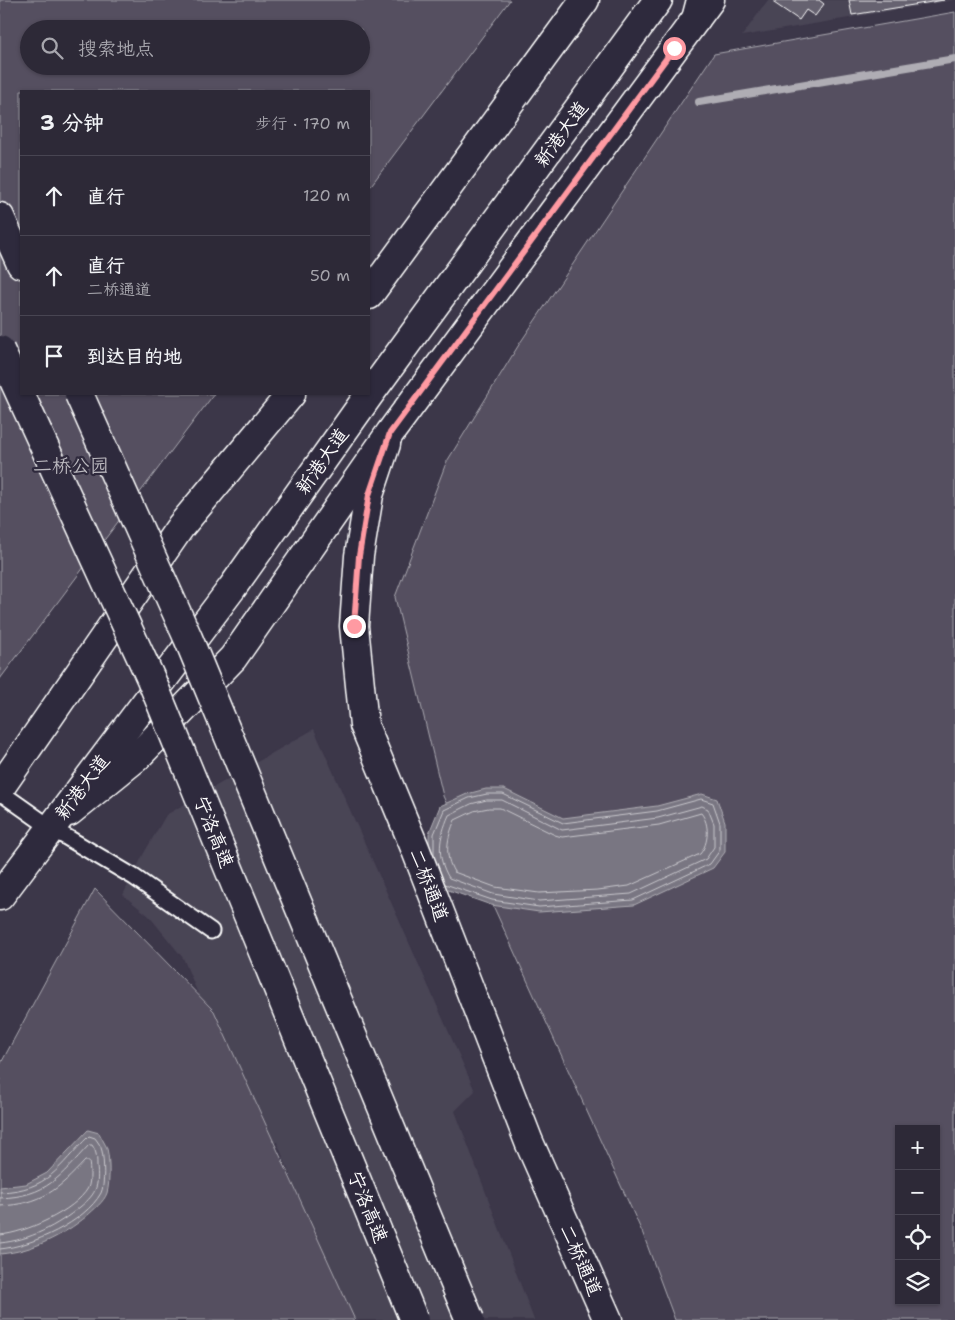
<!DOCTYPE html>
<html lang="zh">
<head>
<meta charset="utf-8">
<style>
	body { margin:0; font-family:"Shantell Sans","LXGW WenKai TC",sans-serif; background:#35313f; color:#f1f3f6 }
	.controls { position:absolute; right:15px; bottom:15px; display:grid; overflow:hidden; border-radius:0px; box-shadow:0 1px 4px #0004 }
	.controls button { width:45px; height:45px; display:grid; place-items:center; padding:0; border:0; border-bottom:1px solid #484552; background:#2d2937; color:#f1f3f6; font:25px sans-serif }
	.stop { position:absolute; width:15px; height:15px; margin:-11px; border:4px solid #ff9aa2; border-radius:50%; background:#fff }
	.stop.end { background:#ff9aa2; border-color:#fff; box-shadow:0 1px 5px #0008 }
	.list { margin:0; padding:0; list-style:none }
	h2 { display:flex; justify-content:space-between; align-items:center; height:65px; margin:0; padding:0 20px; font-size:21px }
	h2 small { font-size:16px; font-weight:400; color:#a7a6ad }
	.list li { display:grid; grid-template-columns:32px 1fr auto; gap:15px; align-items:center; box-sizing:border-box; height:80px; padding:0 20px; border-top:1px solid #484552 }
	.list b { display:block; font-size:19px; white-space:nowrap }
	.list p { margin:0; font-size:16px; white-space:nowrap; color:#a7a6ad }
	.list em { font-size:16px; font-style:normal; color:#a7a6ad }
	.icon { flex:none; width:28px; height:28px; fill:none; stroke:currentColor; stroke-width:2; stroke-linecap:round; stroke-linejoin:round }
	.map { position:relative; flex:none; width:955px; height:1320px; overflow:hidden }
	.search { position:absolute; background:#2d2937; box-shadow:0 1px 4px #0004; left:20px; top:20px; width:350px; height:55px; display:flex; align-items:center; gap:12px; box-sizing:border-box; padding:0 18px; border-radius:28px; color:#a7a6ad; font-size:19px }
	.panel { position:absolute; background:#2d2937; box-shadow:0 1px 4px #0004; left:20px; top:90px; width:350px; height:305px; border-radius:0px }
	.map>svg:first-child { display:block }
	.built { fill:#494455 }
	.green { fill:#555060; stroke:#aaa8b0; fill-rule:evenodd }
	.water { fill:#797682; stroke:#afadb4 }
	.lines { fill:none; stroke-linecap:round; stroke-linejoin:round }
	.shore { stroke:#c9c8cd; stroke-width:1 }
	.stream { stroke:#afadb4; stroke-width:8 }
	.building { fill:#666270; stroke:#fff }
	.service-casing { stroke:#fff; stroke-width:19 }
	.minor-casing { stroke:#fff; stroke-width:31 }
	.tertiary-casing { stroke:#fff; stroke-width:31 }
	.primary-casing { stroke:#fff; stroke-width:31 }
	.motorway-casing { stroke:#fff; stroke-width:31 }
	.service { stroke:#2f2a3d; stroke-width:15 }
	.minor { stroke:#2f2a3d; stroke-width:28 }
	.tertiary { stroke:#2f2a3d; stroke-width:28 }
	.primary { stroke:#2f2a3d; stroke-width:28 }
	.motorway { stroke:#2f2a3d; stroke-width:28 }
	.motorway-bridge-casing { stroke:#fff; stroke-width:31; stroke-linecap:butt }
	.motorway-bridge { stroke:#2f2a3d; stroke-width:28 }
	.route { stroke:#ff9aa2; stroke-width:6 }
	.labels { text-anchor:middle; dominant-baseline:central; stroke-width:4.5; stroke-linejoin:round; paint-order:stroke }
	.street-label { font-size:19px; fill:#fff; stroke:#2f2a3d }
	.park-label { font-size:19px; fill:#bbb9bf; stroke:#2f2a3d }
</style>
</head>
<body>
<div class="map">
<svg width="955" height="1320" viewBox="0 0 955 1320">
	<rect width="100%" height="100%" fill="#3c3749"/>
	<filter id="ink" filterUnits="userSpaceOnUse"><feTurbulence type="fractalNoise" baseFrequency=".02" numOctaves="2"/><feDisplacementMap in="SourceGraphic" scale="10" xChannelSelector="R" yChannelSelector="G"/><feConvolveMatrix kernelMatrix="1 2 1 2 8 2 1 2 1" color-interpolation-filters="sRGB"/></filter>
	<g filter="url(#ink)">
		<g class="built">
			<path d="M768,0H955L742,36Z"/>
			<path d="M314,729L475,1091L455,1111L534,1320H347L277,1142L262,1146L183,958L149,916L123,895L144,853L166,815Z"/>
		</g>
		<g class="green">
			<path d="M0,0H510L369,188V91H21V394H214L0,679ZM29,29H361V66H29Z"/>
			<path d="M955,12V1320H675L643,1234L443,796L395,597L446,463L520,343L714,54ZM899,1129H936V1301H899Z"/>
			<path d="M95,889L214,1011L355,1320H0V1065Z"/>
		</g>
		<g class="water">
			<path d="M486,789H504L563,818L657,806L702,794L717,799L725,822V852L713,868L634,905L539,912L491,905L440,887L429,864V833L440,806L467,794Z"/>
			<path d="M88,1130L99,1133C101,1137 104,1142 106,1146C110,1154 110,1184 107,1193C104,1202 94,1209 87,1216C62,1236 33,1251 0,1254V1187L26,1184L47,1173Z"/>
		</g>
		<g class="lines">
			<g class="shore">
				<path d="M487,800H502L562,830L658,818L702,806L708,809L714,824V847L706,859L631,894L539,901L493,894L449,878C436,856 439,838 449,815L471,804Z"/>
				<path d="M489,808H500L555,835L562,837L659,825L701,813C710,824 709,843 700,854L629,886L598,890L539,893L495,887L454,872C444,855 447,838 455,820L474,811Z"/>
				<path d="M434,856V834L444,810L469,798L487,794H503L563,823L657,811L701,799L713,803L720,823V850L710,864L633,900L539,907L492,900L445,884"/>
				<path d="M0,1192C50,1190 57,1167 89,1136L95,1138C98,1142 101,1146 102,1151C104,1160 105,1185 101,1193C85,1222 32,1246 0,1249"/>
				<path d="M0,1198C48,1196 59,1177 89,1145H92C97,1152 97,1159 97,1167C98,1174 98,1184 95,1190C92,1197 86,1202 80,1207C57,1226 30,1240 0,1243"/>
				<path d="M0,1206C42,1204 58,1190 85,1161H89C90,1169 91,1181 88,1188C75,1211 25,1233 0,1235"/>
			</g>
			<path class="stream" d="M699,102L955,59"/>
		</g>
		<g class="building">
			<path d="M776,0H819L824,4L815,16L806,10L799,20L774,3Z"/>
			<path d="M849,0H944L852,15Z"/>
		</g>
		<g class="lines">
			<g class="service-casing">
				<path id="service" d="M0,792L51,828L134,877L211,931"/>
			</g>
			<g class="minor-casing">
				<path id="minor" d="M386,444L369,495L359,556L354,626L364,725L415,848L529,1142L608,1320"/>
			</g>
			<g class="tertiary-casing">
				<path id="tertiary" d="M69,812L137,757L233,658L390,433L710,0"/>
			</g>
			<g class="primary-casing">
				<g id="primary">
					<path d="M696,19L701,0"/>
					<path d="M369,295L585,0"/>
					<path d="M0,788L181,526L291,394"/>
					<path d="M0,896L232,588L369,395L658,0"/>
				</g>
			</g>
			<g class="motorway-casing">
				<path id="motorway" d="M0,217L21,264"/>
			</g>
			<use href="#service" class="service"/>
			<use href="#minor" class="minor"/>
			<use href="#tertiary" class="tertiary"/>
			<use href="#primary" class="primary"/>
			<use href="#motorway" class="motorway"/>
			<g class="motorway-bridge-casing">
				<g id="motorway-bridge">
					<path d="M0,350L151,679L414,1320"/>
					<path d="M79,394L188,638L470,1320"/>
				</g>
			</g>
			<use href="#motorway-bridge" class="motorway-bridge"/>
		</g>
	</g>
	<g class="lines" filter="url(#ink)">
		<path class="route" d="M354,626L359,556L369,495L390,433L674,48"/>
	</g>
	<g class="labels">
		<g class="street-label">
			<text transform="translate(561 134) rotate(-54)">新港大道</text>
			<text transform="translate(322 461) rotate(-55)">新港大道</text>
			<text transform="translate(82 787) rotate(-53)">新港大道</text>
			<text transform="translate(214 832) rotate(68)">宁洛高速</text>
			<text transform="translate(429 885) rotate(69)">二桥通道</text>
			<text transform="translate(368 1207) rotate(68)">宁洛高速</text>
			<text transform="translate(581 1260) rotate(66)">二桥通道</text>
		</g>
		<g class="park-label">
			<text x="71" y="465">二桥公园</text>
		</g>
	</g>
</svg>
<div class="controls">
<button>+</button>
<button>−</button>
<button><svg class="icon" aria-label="locate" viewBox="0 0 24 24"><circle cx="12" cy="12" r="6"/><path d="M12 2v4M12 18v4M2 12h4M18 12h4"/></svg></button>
<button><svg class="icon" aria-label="layers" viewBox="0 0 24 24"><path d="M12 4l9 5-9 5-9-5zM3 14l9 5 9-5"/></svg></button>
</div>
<div class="stop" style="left:674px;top:48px"></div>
<div class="stop end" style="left:354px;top:626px"></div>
<div class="search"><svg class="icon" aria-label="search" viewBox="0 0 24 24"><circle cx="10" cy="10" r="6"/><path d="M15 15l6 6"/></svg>搜索地点</div>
<section class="panel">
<h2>3 分钟<small>步行 · 170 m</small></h2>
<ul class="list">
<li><svg class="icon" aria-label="ahead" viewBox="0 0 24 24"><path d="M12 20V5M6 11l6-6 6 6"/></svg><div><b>直行</b></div><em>120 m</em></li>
<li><svg class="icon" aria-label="ahead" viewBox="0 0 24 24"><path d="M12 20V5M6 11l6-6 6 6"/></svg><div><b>直行</b><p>二桥通道</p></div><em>50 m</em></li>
<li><svg class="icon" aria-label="arrive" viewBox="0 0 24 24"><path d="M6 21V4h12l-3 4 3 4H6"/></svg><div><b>到达目的地</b></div></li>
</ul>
</section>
</div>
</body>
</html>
